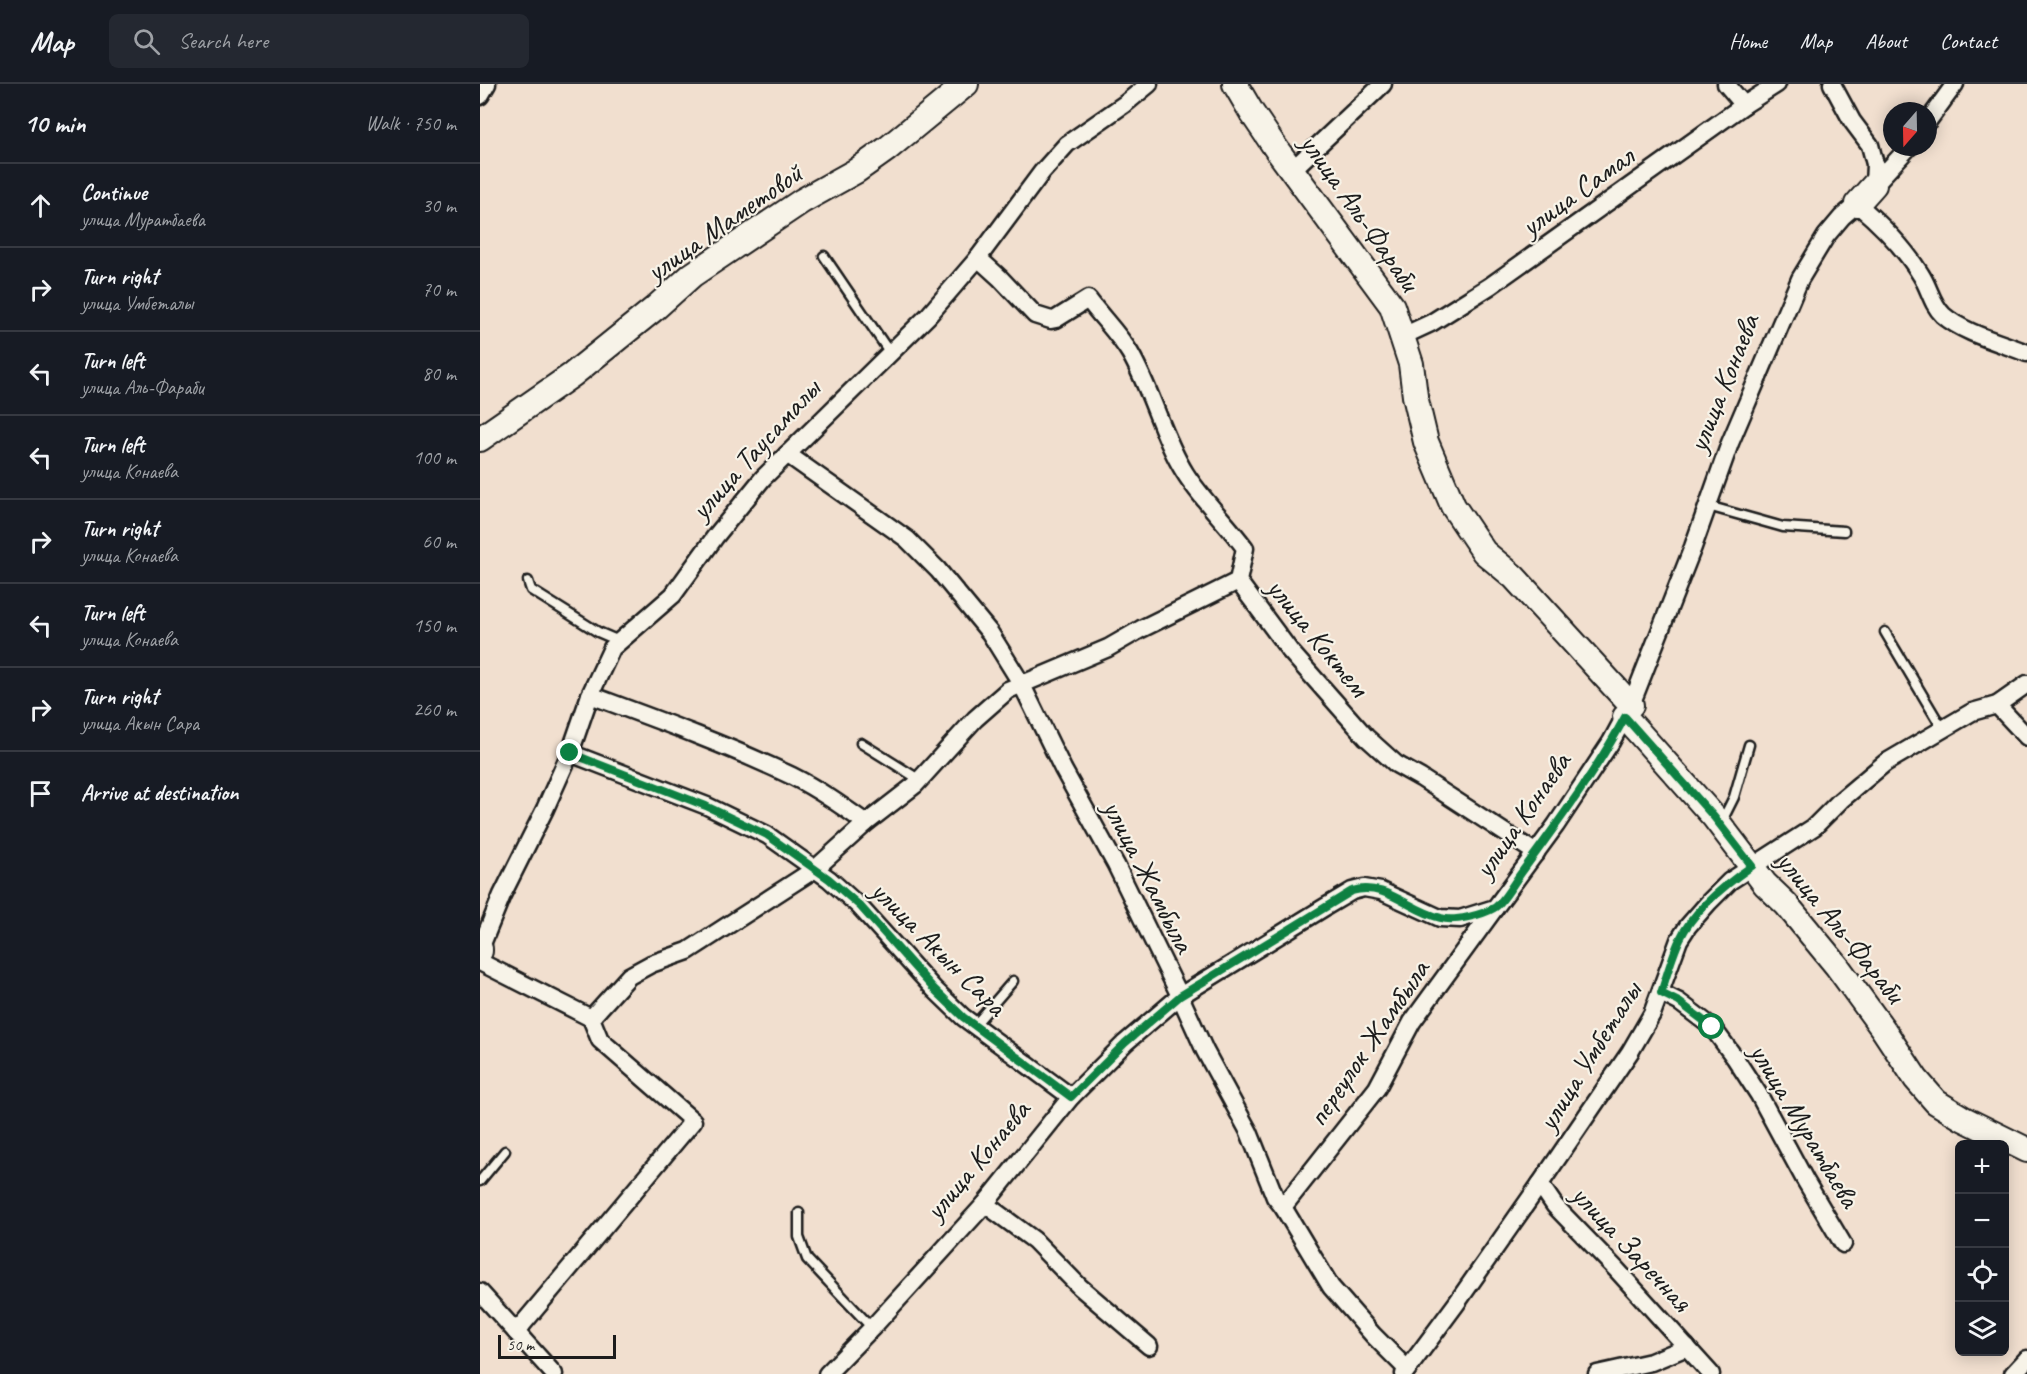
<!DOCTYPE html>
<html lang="en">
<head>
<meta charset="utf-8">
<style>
	body { margin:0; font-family:Caveat,sans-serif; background:#242831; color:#f1f3f6 }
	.controls { position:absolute; right:18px; bottom:18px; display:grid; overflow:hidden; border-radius:9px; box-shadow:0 3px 15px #0003 }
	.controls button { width:54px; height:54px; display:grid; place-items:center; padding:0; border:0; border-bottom:2px solid #363941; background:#171b24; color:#f1f3f6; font:30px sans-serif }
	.compass { position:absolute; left:1403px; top:18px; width:54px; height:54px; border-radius:50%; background:#171b24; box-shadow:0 3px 15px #0003; rotate:200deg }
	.scale { position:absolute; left:18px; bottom:15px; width:118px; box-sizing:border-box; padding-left:6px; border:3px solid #1c1c1c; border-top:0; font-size:16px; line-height:21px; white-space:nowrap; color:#1c1c1c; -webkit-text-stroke:4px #f7f3e8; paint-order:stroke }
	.stop { position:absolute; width:18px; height:18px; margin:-14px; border:4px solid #0b8043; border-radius:50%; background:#fff }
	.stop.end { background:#0b8043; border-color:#fff; box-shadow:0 2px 6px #0008 }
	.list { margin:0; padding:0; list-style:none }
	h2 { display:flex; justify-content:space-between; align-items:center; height:78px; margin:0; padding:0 24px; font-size:26px }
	h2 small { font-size:20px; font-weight:400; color:#9ea1a6 }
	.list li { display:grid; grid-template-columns:39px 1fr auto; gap:18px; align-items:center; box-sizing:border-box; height:84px; padding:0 24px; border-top:2px solid #363941 }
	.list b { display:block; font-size:22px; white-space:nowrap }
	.list p { margin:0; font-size:20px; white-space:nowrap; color:#9ea1a6 }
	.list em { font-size:20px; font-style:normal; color:#9ea1a6 }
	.icon { flex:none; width:33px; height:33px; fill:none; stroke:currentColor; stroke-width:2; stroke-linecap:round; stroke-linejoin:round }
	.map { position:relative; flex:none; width:1547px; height:1290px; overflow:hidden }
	header { display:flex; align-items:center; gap:36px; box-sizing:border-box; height:84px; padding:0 30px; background:#171b24; border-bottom:2px solid #363941 }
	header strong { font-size:28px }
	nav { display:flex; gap:33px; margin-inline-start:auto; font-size:21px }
	.search { width:420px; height:54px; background:#242831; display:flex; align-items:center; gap:15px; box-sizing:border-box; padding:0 21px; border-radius:9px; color:#9ea1a6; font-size:22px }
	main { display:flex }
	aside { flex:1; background:#171b24 }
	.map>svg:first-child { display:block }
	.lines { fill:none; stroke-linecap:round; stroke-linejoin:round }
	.lane-casing { stroke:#1c1c1c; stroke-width:13 }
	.street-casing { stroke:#1c1c1c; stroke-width:21 }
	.secondary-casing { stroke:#1c1c1c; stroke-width:28 }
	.lane { stroke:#f7f3e8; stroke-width:8 }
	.street { stroke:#f7f3e8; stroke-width:16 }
	.secondary { stroke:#f7f3e8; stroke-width:24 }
	.route { stroke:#0b8043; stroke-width:8 }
	.labels { text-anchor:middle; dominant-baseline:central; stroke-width:4.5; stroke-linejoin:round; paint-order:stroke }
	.street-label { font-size:30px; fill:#1c1c1c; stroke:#f7f3e8 }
</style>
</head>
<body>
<header>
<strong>Map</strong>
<div class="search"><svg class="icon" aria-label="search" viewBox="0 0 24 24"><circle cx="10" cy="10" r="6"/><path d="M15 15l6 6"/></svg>Search here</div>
<nav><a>Home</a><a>Map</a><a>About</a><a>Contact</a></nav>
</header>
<main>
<aside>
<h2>10 min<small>Walk · 750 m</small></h2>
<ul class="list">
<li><svg class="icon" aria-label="ahead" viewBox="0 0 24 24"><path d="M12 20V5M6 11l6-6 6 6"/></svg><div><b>Continue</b><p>улица Муратбаева</p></div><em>30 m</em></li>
<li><svg class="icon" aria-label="right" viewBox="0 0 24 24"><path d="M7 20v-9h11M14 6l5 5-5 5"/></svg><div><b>Turn right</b><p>улица Умбеталы</p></div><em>70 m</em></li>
<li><svg class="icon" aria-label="left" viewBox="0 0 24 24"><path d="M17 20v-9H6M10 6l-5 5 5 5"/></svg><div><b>Turn left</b><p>улица Аль-Фараби</p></div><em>80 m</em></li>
<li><svg class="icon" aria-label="left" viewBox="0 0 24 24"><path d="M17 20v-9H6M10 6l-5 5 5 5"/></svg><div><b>Turn left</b><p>улица Конаева</p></div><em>100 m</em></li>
<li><svg class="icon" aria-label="right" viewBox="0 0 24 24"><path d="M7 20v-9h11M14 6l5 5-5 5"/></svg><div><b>Turn right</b><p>улица Конаева</p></div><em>60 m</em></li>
<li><svg class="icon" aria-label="left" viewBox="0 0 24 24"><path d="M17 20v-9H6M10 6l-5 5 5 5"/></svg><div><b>Turn left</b><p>улица Конаева</p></div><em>150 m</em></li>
<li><svg class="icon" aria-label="right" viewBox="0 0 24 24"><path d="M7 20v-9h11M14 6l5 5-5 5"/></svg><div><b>Turn right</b><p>улица Акын Сара</p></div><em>260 m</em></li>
<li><svg class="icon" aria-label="arrive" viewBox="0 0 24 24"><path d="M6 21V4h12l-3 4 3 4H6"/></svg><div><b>Arrive at destination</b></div></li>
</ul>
</aside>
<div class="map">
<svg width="1547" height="1290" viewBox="0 0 1547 1290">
	<rect width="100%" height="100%" fill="#f1dfcf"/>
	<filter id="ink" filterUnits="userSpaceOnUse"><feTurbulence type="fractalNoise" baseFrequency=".0167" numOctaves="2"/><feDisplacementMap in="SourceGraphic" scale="12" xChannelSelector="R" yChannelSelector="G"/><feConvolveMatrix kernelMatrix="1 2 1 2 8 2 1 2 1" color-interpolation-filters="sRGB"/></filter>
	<g filter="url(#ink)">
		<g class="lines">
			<g class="lane-casing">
				<g id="lane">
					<path d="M344,172L410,269"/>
					<path d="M1228,422L1303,443L1364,447"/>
					<path d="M48,497L51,506L118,548L139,557"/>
					<path d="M1405,548L1462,644"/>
					<path d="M381,659L440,696"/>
					<path d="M1241,739L1254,713L1269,661"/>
					<path d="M494,942L533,897"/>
					<path d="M0,1097L25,1067"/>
					<path d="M319,1129V1153L327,1175L392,1244"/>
				</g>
			</g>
			<g class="street-casing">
				<g id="street">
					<path d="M1246,0L1264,21"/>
					<path d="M1352,0L1372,37L1390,61L1395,80L1394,101"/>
					<path d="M0,12L7,0"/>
					<path d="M1448,37L1475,0"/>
					<path d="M812,86L903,0"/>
					<path d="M1394,101L1429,63"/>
					<path d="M498,174L520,194L555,231L571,236L576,235L608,215C621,233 638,249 650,269C672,307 682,352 705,389C722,416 746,438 765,464L758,497L810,567L886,653L916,680L941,694L1056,769"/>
					<path d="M923,252L951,239L1010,202L1264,21L1297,0"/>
					<path d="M307,370L427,455L458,486L510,549L541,599L583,685L636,781L700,912L725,967L769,1048L795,1113L803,1123L851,1203L893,1251L927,1285"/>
					<path d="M110,611C178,636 247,661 312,692C338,705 362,722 386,739"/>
					<path d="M1517,621L1547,653"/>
					<path d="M90,669L227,722L287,751L349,795L379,822L454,905L483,933L591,1013"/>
					<path d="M0,865L22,811L65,725L90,669L110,611L132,564L193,511L235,453L283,394L448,232L498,174L562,88L587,60L646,19L669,0"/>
					<path d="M0,878L111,934L120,956L213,1037L36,1248"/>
					<path d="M1181,909L1199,918L1232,943L1255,974L1279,1011L1325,1096L1363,1160"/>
					<path d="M111,934L149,892L171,880L208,867L335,785L386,739L435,701L495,635L528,606L628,564L661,545L758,497"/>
					<path d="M1060,1100L1075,1122L1136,1185L1231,1290"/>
					<path d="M505,1120L554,1156L600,1203L669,1262"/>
					<path d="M803,1123L897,1004L932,938L1015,824"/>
					<path d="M0,1208L74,1290"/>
					<path d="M347,1290L392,1244L505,1120L591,1013L645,959L700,912L845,823L872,807L884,804L901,807L960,834L980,835L1015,824L1076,741L1131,658L1151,621L1213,463L1250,359L1320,195L1346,152L1362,133L1377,120C1402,141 1424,163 1441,191C1450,205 1451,219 1463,231C1483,249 1522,259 1547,269"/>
					<path d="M924,1290L976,1220L1060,1100L1150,968L1172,930L1199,856L1208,842L1229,818L1250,797L1334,743L1361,716L1405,679L1492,628L1517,621L1547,600"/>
					<path d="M1117,1290L1171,1278L1207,1263"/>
					<path d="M1533,1290L1547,1275"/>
				</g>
			</g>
			<g class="secondary-casing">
				<g id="secondary">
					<path d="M755,0L772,29L797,66L912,222L931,280L935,312L946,358L973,422L1004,468L1034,493L1151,621"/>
					<path d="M1377,120L1394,101"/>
					<path d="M0,355L92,291L174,225L212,191L322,117L376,87L407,65L486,0"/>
					<path d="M1145,633L1234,733L1285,800L1306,820L1357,882L1403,945L1436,995L1456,1018L1484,1035L1547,1066"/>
					<path d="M0,867V865"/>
				</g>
			</g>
			<use href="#lane" class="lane"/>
			<use href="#street" class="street"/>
			<use href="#secondary" class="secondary"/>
		</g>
	</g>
	<g class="lines" filter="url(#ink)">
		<path class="route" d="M90,669L226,722L287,751L349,795L380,822L454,905L483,933L591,1013L645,959L700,912L872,807C906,797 929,827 961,834C974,838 1002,831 1014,824C1022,820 1033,800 1039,792C1076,741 1115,689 1145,633L1234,733L1272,782C1246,800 1213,827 1200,855C1192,872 1187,891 1181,909L1199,918L1232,943"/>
	</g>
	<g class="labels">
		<g class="street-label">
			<text transform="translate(1097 107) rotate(-36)">улица Самал</text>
			<text transform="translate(880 128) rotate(55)">улица Аль-Фараби</text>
			<text transform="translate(244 138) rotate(-35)">улица Маметовой</text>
			<text transform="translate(1243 299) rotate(-68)">улица Конаева</text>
			<text transform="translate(275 365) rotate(-48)">улица Таусамалы</text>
			<text transform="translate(838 553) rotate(51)">улица Коктем</text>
			<text transform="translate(1042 731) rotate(-55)">улица Конаева</text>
			<text transform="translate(669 792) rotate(63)">улица Жамбыла</text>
			<text transform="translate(1361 843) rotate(51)">улица Аль-Фараби</text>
			<text transform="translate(459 864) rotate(45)">улица Акын Сара</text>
			<text transform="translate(888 959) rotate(-56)">переулок Жамбыла</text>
			<text transform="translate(1109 972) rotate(-58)">улица Умбеталы</text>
			<text transform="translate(1325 1041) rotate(59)">улица Муратбаева</text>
			<text transform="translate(497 1076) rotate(-50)">улица Конаева</text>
			<text transform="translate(1152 1164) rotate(47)">улица Заречная</text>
		</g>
	</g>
</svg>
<div class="controls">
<button>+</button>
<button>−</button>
<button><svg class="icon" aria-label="locate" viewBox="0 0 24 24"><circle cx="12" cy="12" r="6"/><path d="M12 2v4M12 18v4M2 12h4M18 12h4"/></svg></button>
<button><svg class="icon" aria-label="layers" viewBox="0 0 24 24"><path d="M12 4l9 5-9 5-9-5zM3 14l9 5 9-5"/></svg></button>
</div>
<svg class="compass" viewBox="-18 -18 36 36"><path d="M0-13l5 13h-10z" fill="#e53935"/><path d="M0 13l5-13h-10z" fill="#9ea1a6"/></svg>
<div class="scale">50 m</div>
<div class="stop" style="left:1232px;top:943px"></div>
<div class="stop end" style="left:90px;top:669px"></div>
</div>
</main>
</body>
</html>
